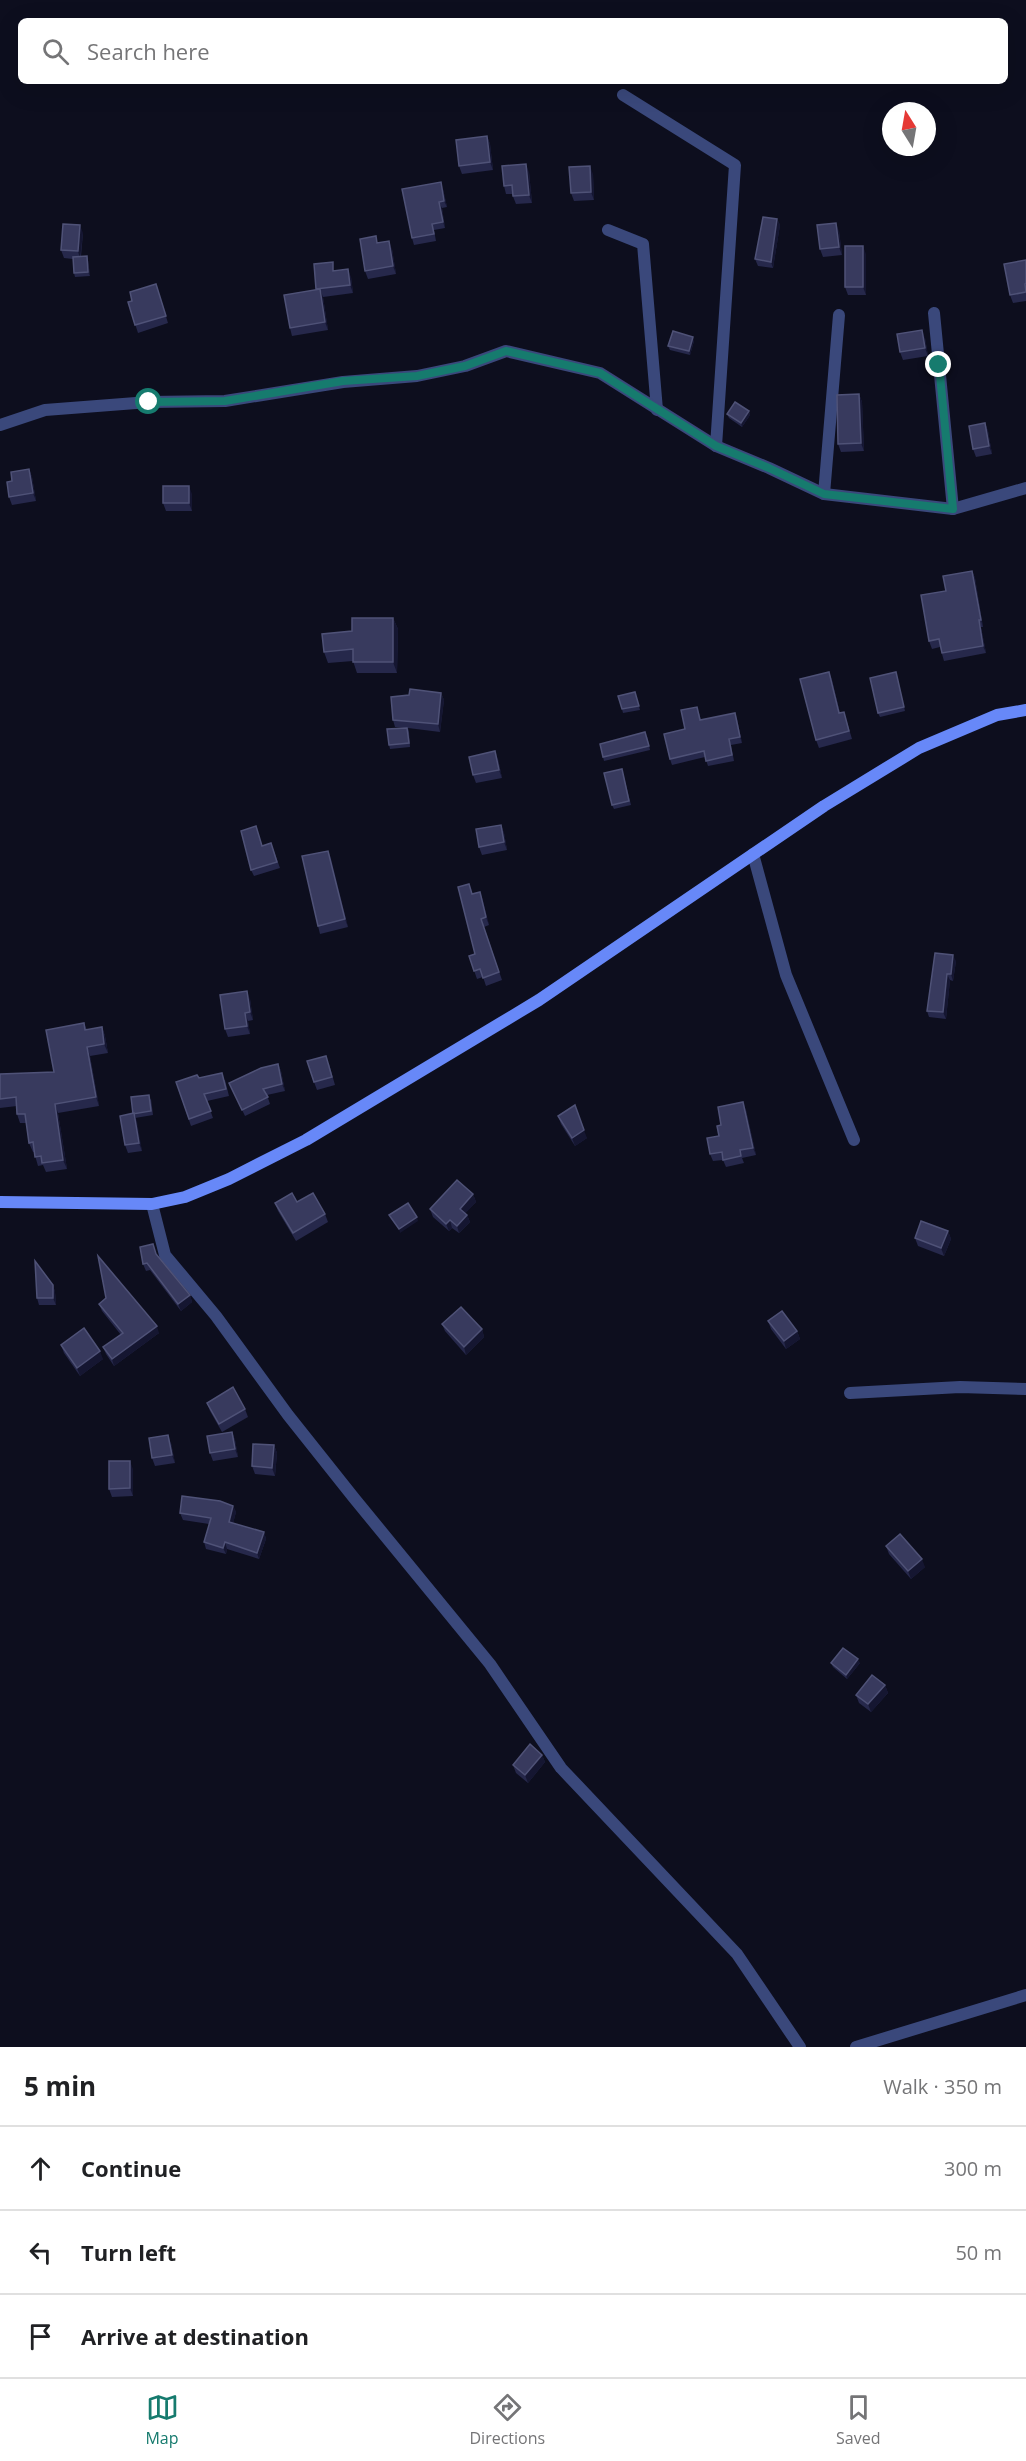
<!DOCTYPE html>
<html lang="en">
<head>
<meta charset="utf-8">
<style>
	body { margin:0; font-family:"Open Sans",sans-serif; background:#f2f2f2; color:#202124 }
	.compass { position:absolute; left:882px; top:102px; width:54px; height:54px; border-radius:50%; background:#fff; box-shadow:0 6px 24px #0002; rotate:349deg }
	.stop { position:absolute; width:18px; height:18px; margin:-14px; border:4px solid #167b6e; border-radius:50%; background:#fff }
	.stop.end { background:#167b6e; border-color:#fff; box-shadow:0 2px 6px #0008 }
	.list { margin:0; padding:0; list-style:none }
	h2 { display:flex; justify-content:space-between; align-items:center; height:78px; margin:0; padding:0 24px; font-size:26px }
	h2 small { font-size:20px; font-weight:400; color:#757577 }
	.list li { display:grid; grid-template-columns:39px 1fr auto; gap:18px; align-items:center; box-sizing:border-box; height:84px; padding:0 24px; border-top:2px solid #e0e0e0 }
	.list b { display:block; font-size:22px; white-space:nowrap }
	.list em { font-size:20px; font-style:normal; color:#757577 }
	.icon { flex:none; width:33px; height:33px; fill:none; stroke:currentColor; stroke-width:2; stroke-linecap:round; stroke-linejoin:round }
	.map { position:relative; flex:none; width:1026px; height:2047px; overflow:hidden }
	.search { position:absolute; background:#fff; box-shadow:0 6px 24px #0002; left:18px; right:18px; top:18px; height:66px; display:flex; align-items:center; gap:15px; box-sizing:border-box; padding:0 21px; border-radius:9px; color:#757577; font-size:22px }
	.sheet { height:330px; background:#fff }
	nav { display:flex; justify-content:space-around; align-items:center; box-sizing:border-box; height:84px; border-top:2px solid #e0e0e0; background:#fff; font-size:16px; color:#757577 }
	nav a { display:grid; justify-items:center; gap:3px }
	nav .on { color:#167b6e }
	.map>svg:first-child { display:block }
	.lines { fill:none; stroke-linecap:round; stroke-linejoin:round }
	.street { stroke:#3a487b; stroke-width:12 }
	.secondary { stroke:#6788f8; stroke-width:12 }
	.wall { fill:#26284b }
	.shaded-wall { fill:#151631 }
	.building { fill:#383a5e; stroke:#4f5277; stroke-width:1.5 }
	.route { stroke:#167b6e; stroke-width:8 }
</style>
</head>
<body>
<div class="map">
<svg width="1026" height="2047" viewBox="0 0 1026 2047">
	<rect width="100%" height="100%" fill="#0d0e1e"/>
	<g class="lines">
		<g class="street">
			<path d="M623,95L735,165L716,446"/>
			<path d="M608,230L643,244L657,410"/>
			<path d="M934,313L953,509"/>
			<path d="M0,425L45,410L149,402L225,401L343,382L417,376L465,366L506,351L600,373L716,446L769,468L824,494L953,509L1026,488"/>
			<path d="M824,494L839,315"/>
			<path d="M753,854L786,975L854,1140"/>
			<path d="M152,1204L165,1255L216,1316L288,1415L354,1498L490,1664L561,1768L737,1954L800,2047"/>
			<path d="M850,1393L960,1387L1026,1389"/>
			<path d="M856,2047L1026,1995"/>
		</g>
		<path class="secondary" d="M0,1202L152,1204L185,1197L229,1179L306,1140L539,1000L824,806L919,748L997,715L1026,710"/>
	</g>
	<g class="wall">
		<path d="M487,136L490,144L493,170L462,174L459,166Z"/>
		<path d="M529,172L532,203L516,204L512,194H506L504,186Z"/>
		<path d="M593,174L594,200L574,201L571,193Z"/>
		<path d="M443,189L447,207L442,208L445,228L434,230L436,241L414,245L412,238Z"/>
		<path d="M777,219L780,225L773,268L758,266L755,259Z"/>
		<path d="M839,231L842,255L823,257L820,249Z"/>
		<path d="M83,233L81,256L88,260L90,276L75,277L74,273L73,259L64,258L61,250Z"/>
		<path d="M379,243L392,249L396,274L368,279L365,271Z"/>
		<path d="M866,254V295H848L845,287Z"/>
		<path d="M1026,260V301L1013,303L1010,295Z"/>
		<path d="M336,270L351,277L353,293L323,297L328,330L292,336L290,328L316,290Z"/>
		<path d="M156,284L168,323L138,333L128,302L132,301Z"/>
		<path d="M925,338L928,356L903,360L900,352Z"/>
		<path d="M694,341L690,355L670,350L668,346Z"/>
		<path d="M859,394L862,402L864,451L841,452L838,444Z"/>
		<path d="M749,411L750,415L742,427L729,418L727,414Z"/>
		<path d="M985,423L988,431L992,454L976,457L973,449Z"/>
		<path d="M29,469L32,477L36,501L12,505L9,497L12,481Z"/>
		<path d="M192,494V511H166L163,503Z"/>
		<path d="M972,571L975,578L983,627H981L986,653L944,661L940,647L932,649L929,641L946,591Z"/>
		<path d="M393,618L398,629L397,673H357L353,661L328,663L324,652L352,631Z"/>
		<path d="M829,672L832,680L840,713L844,712L852,739L819,748L816,740Z"/>
		<path d="M897,676L905,711L880,717L878,713Z"/>
		<path d="M635,692L640,710L623,713L622,709Z"/>
		<path d="M441,693L444,700L440,732L408,728L409,732L410,747L390,749L389,745L404,728L395,727L393,720Z"/>
		<path d="M699,713L701,720L735,713L737,719L742,743L731,745L734,761L708,766L705,757L672,765L670,759L685,729Z"/>
		<path d="M647,736L650,750L604,761L603,757Z"/>
		<path d="M498,759L502,778L476,783L473,775Z"/>
		<path d="M623,773L631,805L614,809L612,805Z"/>
		<path d="M501,825L504,833L507,850L482,855L479,847Z"/>
		<path d="M256,826L262,846L271,843L280,868L254,876L251,870Z"/>
		<path d="M328,851L348,927L320,934L318,926Z"/>
		<path d="M480,892L489,925L484,927L502,980L486,986L483,977L477,979L469,956L475,954L473,894Z"/>
		<path d="M935,953L956,961L953,981L950,980L946,1019L929,1017L927,1011Z"/>
		<path d="M250,999L253,1020L248,1021L250,1034L228,1037L225,1029Z"/>
		<path d="M84,1023L87,1030L102,1027L105,1036L108,1053L90,1056L99,1106L58,1113L67,1169L46,1172L43,1165L38,1166L34,1152H33L29,1143L26,1123H20L17,1114V1106L0,1108V1074L54,1072Z"/>
		<path d="M278,1064L281,1071L285,1091L267,1095L270,1104L245,1116L229,1083Z"/>
		<path d="M329,1064L335,1085L317,1090L314,1082Z"/>
		<path d="M199,1078L225,1080L229,1096L207,1101L213,1118L191,1126L176,1082Z"/>
		<path d="M151,1099L153,1115L135,1118L142,1151L128,1153L125,1145L133,1113Z"/>
		<path d="M746,1110L756,1155L742,1158L744,1163L726,1167L723,1160L713,1161L710,1154L719,1136L721,1125Z"/>
		<path d="M558,1116L587,1138L575,1146L561,1124Z"/>
		<path d="M473,1194L476,1202L465,1213L467,1215L470,1222L459,1233L452,1228L449,1231L433,1217L430,1209Z"/>
		<path d="M297,1202L325,1214L328,1222L296,1241L278,1211L275,1203Z"/>
		<path d="M948,1231L951,1239L944,1256L918,1246L915,1238Z"/>
		<path d="M156,1254L190,1295L192,1302L181,1311L150,1270L146,1271L143,1264Z"/>
		<path d="M53,1285L55,1292L56,1305H39L37,1298Z"/>
		<path d="M106,1298L159,1333L114,1366L106,1354L103,1347L121,1335L102,1311L99,1304Z"/>
		<path d="M768,1321L797,1331L800,1339L786,1349L771,1329Z"/>
		<path d="M442,1324L482,1329L484,1337L466,1355L445,1331Z"/>
		<path d="M61,1345L103,1359L80,1376L64,1353Z"/>
		<path d="M207,1403L245,1409L248,1417L222,1432L210,1411Z"/>
		<path d="M232,1432L235,1440L238,1457L213,1461L210,1453Z"/>
		<path d="M171,1443L175,1463L155,1466L152,1458Z"/>
		<path d="M274,1445L277,1453L275,1476L255,1474L252,1466Z"/>
		<path d="M133,1469V1496L112,1497L109,1489Z"/>
		<path d="M233,1506L236,1512L233,1523L264,1532L266,1539L259,1559L227,1549L226,1554L206,1549L204,1542L209,1524L183,1520L180,1513Z"/>
		<path d="M886,1546L925,1567L911,1579L889,1554Z"/>
		<path d="M831,1663H860L847,1679L833,1667Z"/>
		<path d="M885,1685L888,1693L871,1712L859,1703L856,1695Z"/>
		<path d="M542,1755L545,1762L528,1783L516,1773L513,1765Z"/>
	</g>
	<g class="shaded-wall">
		<path d="M487,136L490,144L493,170L490,162Z"/>
		<path d="M526,164L529,172L532,203L529,195Z"/>
		<path d="M590,166L593,174L594,200L591,192Z"/>
		<path d="M441,182L443,189L447,207L444,201Z"/>
		<path d="M439,202L442,208L445,228L443,222Z"/>
		<path d="M777,219L780,225L773,268L771,262Z"/>
		<path d="M836,223L839,231L842,255L839,247Z"/>
		<path d="M80,225L83,233L80,259L78,251Z"/>
		<path d="M389,241L392,249L396,274L393,266Z"/>
		<path d="M863,246L866,254V295L863,287Z"/>
		<path d="M87,256L88,260L90,276L88,272Z"/>
		<path d="M348,269L351,277L353,293L350,285Z"/>
		<path d="M320,289L323,297L328,330L325,322Z"/>
		<path d="M922,330L925,338L928,356L925,348Z"/>
		<path d="M693,337L694,341L690,355L689,351Z"/>
		<path d="M859,394L862,402L864,451L861,443Z"/>
		<path d="M749,411L750,415L742,427L741,423Z"/>
		<path d="M985,423L988,431L992,454L989,446Z"/>
		<path d="M29,469L32,477L36,501L33,493Z"/>
		<path d="M189,486L192,494V511L189,503Z"/>
		<path d="M972,571L975,578L983,627L981,620Z"/>
		<path d="M393,618L398,629L397,673L393,662Z"/>
		<path d="M979,620L981,627L986,653L983,646Z"/>
		<path d="M829,672L832,680L842,721L839,713Z"/>
		<path d="M441,693L444,700L440,732L438,724Z"/>
		<path d="M735,713L737,719L742,743L740,737Z"/>
		<path d="M495,751L498,759L502,778L499,770Z"/>
		<path d="M501,825L504,833L507,850L504,842Z"/>
		<path d="M328,851L331,858L348,927L345,919Z"/>
		<path d="M480,892L483,900L489,925L486,917Z"/>
		<path d="M953,955L956,961L953,981L951,974Z"/>
		<path d="M947,974L950,980L946,1019L943,1012Z"/>
		<path d="M247,991L250,999L253,1020L250,1012Z"/>
		<path d="M245,1013L248,1021L250,1034L247,1026Z"/>
		<path d="M102,1027L105,1036L108,1053L104,1044Z"/>
		<path d="M87,1047L90,1056L99,1106L96,1097Z"/>
		<path d="M278,1064L281,1071L285,1091L282,1084Z"/>
		<path d="M743,1102L746,1110L756,1155L753,1148Z"/>
		<path d="M55,1104L58,1113L67,1169L63,1160Z"/>
		<path d="M134,1113L137,1121L142,1151L139,1143Z"/>
		<path d="M584,1130L587,1138L575,1146L572,1138Z"/>
		<path d="M473,1194L476,1202L463,1216L460,1209Z"/>
		<path d="M467,1215L470,1222L459,1233L457,1226Z"/>
		<path d="M417,1217L418,1221L400,1233L399,1229Z"/>
		<path d="M450,1220L452,1228L449,1231L446,1224Z"/>
		<path d="M948,1231L951,1239L944,1256L941,1248Z"/>
		<path d="M53,1285L55,1292L56,1305L53,1298Z"/>
		<path d="M190,1295L192,1302L181,1311L178,1304Z"/>
		<path d="M157,1326L159,1333L114,1366L112,1359Z"/>
		<path d="M482,1329L484,1337L466,1355L464,1347Z"/>
		<path d="M797,1331L800,1339L786,1349L784,1341Z"/>
		<path d="M100,1351L103,1359L80,1376L77,1368Z"/>
		<path d="M232,1432L235,1440L238,1457L235,1449Z"/>
		<path d="M168,1435L171,1443L175,1463L172,1455Z"/>
		<path d="M274,1445L277,1453L275,1476L272,1468Z"/>
		<path d="M130,1461L133,1469V1496L130,1488Z"/>
		<path d="M233,1506L236,1512L232,1528L229,1522Z"/>
		<path d="M264,1532L266,1539L259,1559L257,1553Z"/>
		<path d="M225,1542L227,1549L226,1554L223,1548Z"/>
		<path d="M922,1559L925,1567L911,1579L908,1571Z"/>
		<path d="M858,1659L860,1663L847,1679L846,1675Z"/>
		<path d="M885,1685L888,1693L871,1712L868,1704Z"/>
		<path d="M542,1755L545,1762L528,1783L525,1775Z"/>
	</g>
	<g class="building">
		<path d="M487,136L490,162L459,166L456,140Z"/>
		<path d="M526,164L529,195L513,196L512,185L504,186L502,166Z"/>
		<path d="M590,166L591,192L571,193L569,167Z"/>
		<path d="M441,182L444,201L439,202L443,222L432,224L434,234L412,238L402,189Z"/>
		<path d="M763,217L777,219L771,262L755,259Z"/>
		<path d="M836,223L839,247L820,249L817,225Z"/>
		<path d="M63,224L80,225L78,251L61,250Z"/>
		<path d="M376,236L377,243L389,241L393,266L365,271L360,239Z"/>
		<rect x="845" y="246" width="18" height="41"/>
		<path d="M87,256L88,272L74,273L73,257Z"/>
		<path d="M1026,260V283L1025,284L1026,292L1010,295L1004,264Z"/>
		<path d="M333,262V271L348,269L350,285L316,289L314,264Z"/>
		<path d="M156,284L166,316L135,325L128,302L132,301L130,292Z"/>
		<path d="M320,289L325,322L290,328L284,295Z"/>
		<path d="M922,330L925,348L900,352L897,334Z"/>
		<path d="M673,331L693,337L689,351L668,346Z"/>
		<path d="M859,394L861,443L838,444L837,395Z"/>
		<path d="M735,402L749,411L741,423L727,414Z"/>
		<path d="M985,423L989,446L973,449L969,426Z"/>
		<path d="M29,469L33,493L9,497L7,482L12,481L11,472Z"/>
		<rect x="163" y="486" width="26" height="17"/>
		<path d="M972,571L981,620H979L983,646L942,653L939,639L929,641L921,595L946,591L943,576Z"/>
		<path d="M352,618H393V662H353V649L324,652L322,634L352,631Z"/>
		<path d="M829,672L839,713L844,712L849,731L816,740L800,679Z"/>
		<path d="M896,672L904,707L878,713L870,678Z"/>
		<path d="M410,689L441,693L438,724L393,720L391,697L409,695Z"/>
		<path d="M635,692L639,706L622,709L618,696Z"/>
		<path d="M697,707L700,720L735,713L740,737L729,739L732,755L706,761L704,751L670,759L664,734L685,729L681,710Z"/>
		<path d="M407,728L409,743L389,745L387,729Z"/>
		<path d="M645,732L649,746L603,757L600,744Z"/>
		<path d="M495,751L499,770L473,775L469,757Z"/>
		<path d="M622,769L629,801L612,805L604,773Z"/>
		<path d="M501,825L504,842L479,847L476,829Z"/>
		<path d="M256,826L262,846L271,843L277,862L251,870L241,831Z"/>
		<path d="M328,851L345,919L318,926L302,856Z"/>
		<path d="M469,884L472,894L480,892L486,917L481,919L499,972L483,978L480,969L474,971L469,956L475,954L458,887Z"/>
		<path d="M935,953L953,955L951,974H947L943,1012L927,1011Z"/>
		<path d="M247,991L250,1012L245,1013L247,1026L225,1029L220,995Z"/>
		<path d="M84,1023L85,1030L102,1027L104,1044L87,1047L96,1097L55,1104L63,1160L42,1163L41,1156L35,1157L33,1142L29,1143L25,1114H17L16,1097L0,1099V1074L54,1072L46,1030Z"/>
		<path d="M326,1056L332,1077L314,1082L307,1061Z"/>
		<path d="M278,1064L282,1084L263,1089L268,1097L242,1110L229,1083L261,1068Z"/>
		<path d="M222,1073L226,1089L204,1094L211,1111L189,1119L176,1082L197,1075L199,1078Z"/>
		<path d="M149,1095L151,1111L133,1114L131,1097Z"/>
		<path d="M743,1102L753,1148L740,1150L741,1156L723,1160L722,1152L710,1154L707,1138L719,1136L717,1126L721,1125L718,1107Z"/>
		<path d="M575,1105L584,1130L572,1138L558,1116Z"/>
		<path d="M134,1113L139,1143L125,1145L120,1116Z"/>
		<path d="M457,1180L473,1194L460,1209L467,1215L457,1226L450,1220L446,1224L430,1209Z"/>
		<path d="M292,1193L297,1202L313,1193L325,1214L293,1233L275,1203Z"/>
		<path d="M408,1203L417,1217L399,1229L389,1215Z"/>
		<path d="M921,1221L948,1231L941,1248L915,1238Z"/>
		<path d="M153,1244L156,1254L190,1295L178,1304L147,1263L143,1264L140,1247Z"/>
		<path d="M98,1256L157,1326L112,1359L103,1347L123,1333L99,1304L106,1298Z"/>
		<path d="M35,1261L53,1285V1298H37Z"/>
		<path d="M461,1307L482,1329L464,1347L442,1324Z"/>
		<path d="M782,1311L797,1331L784,1341L768,1321Z"/>
		<path d="M84,1328L100,1351L77,1368L61,1345Z"/>
		<path d="M233,1387L245,1409L219,1424L207,1403Z"/>
		<path d="M232,1432L235,1449L210,1453L207,1436Z"/>
		<path d="M168,1435L172,1455L152,1458L149,1438Z"/>
		<path d="M253,1444L274,1445L272,1468L252,1466Z"/>
		<path d="M109,1461H130V1488L109,1489Z"/>
		<path d="M182,1496L220,1501L233,1506L229,1522L264,1532L257,1553L225,1542L223,1548L204,1542L211,1518L180,1513Z"/>
		<path d="M900,1534L922,1559L908,1571L886,1546Z"/>
		<path d="M843,1648L858,1659L846,1675L831,1663Z"/>
		<path d="M872,1675L885,1685L868,1704L856,1695Z"/>
		<path d="M530,1744L542,1755L525,1775L513,1765Z"/>
	</g>
	<g class="lines">
		<path class="route" d="M149,402L225,401L343,381L417,376L465,366L506,351L600,373L716,446L769,468L824,494L953,509L939,365"/>
	</g>
</svg>
<svg class="compass" viewBox="-18 -18 36 36"><path d="M0-13l5 13h-10z" fill="#e53935"/><path d="M0 13l5-13h-10z" fill="#757577"/></svg>
<div class="stop" style="left:149px;top:402px"></div>
<div class="stop end" style="left:939px;top:365px"></div>
<div class="search"><svg class="icon" aria-label="search" viewBox="0 0 24 24"><circle cx="10" cy="10" r="6"/><path d="M15 15l6 6"/></svg>Search here</div>
</div>
<section class="sheet">
<h2>5 min<small>Walk · 350 m</small></h2>
<ul class="list">
<li><svg class="icon" aria-label="ahead" viewBox="0 0 24 24"><path d="M12 20V5M6 11l6-6 6 6"/></svg><div><b>Continue</b></div><em>300 m</em></li>
<li><svg class="icon" aria-label="left" viewBox="0 0 24 24"><path d="M17 20v-9H6M10 6l-5 5 5 5"/></svg><div><b>Turn left</b></div><em>50 m</em></li>
<li><svg class="icon" aria-label="arrive" viewBox="0 0 24 24"><path d="M6 21V4h12l-3 4 3 4H6"/></svg><div><b>Arrive at destination</b></div></li>
</ul>
</section>
<nav>
<a class="on"><svg class="icon" aria-label="map" viewBox="0 0 24 24"><path d="M3 6l6-2 6 2 6-2v14l-6 2-6-2-6 2zM9 4v14M15 6v14"/></svg>Map</a>
<a><svg class="icon" aria-label="directions" viewBox="0 0 24 24"><path d="M12 3l9 9-9 9-9-9zM9 14v-3h6M13 9l2 2-2 2"/></svg>Directions</a>
<a><svg class="icon" aria-label="saved" viewBox="0 0 24 24"><path d="M7 4h10v16l-5-4-5 4z"/></svg>Saved</a>
</nav>
</body>
</html>
